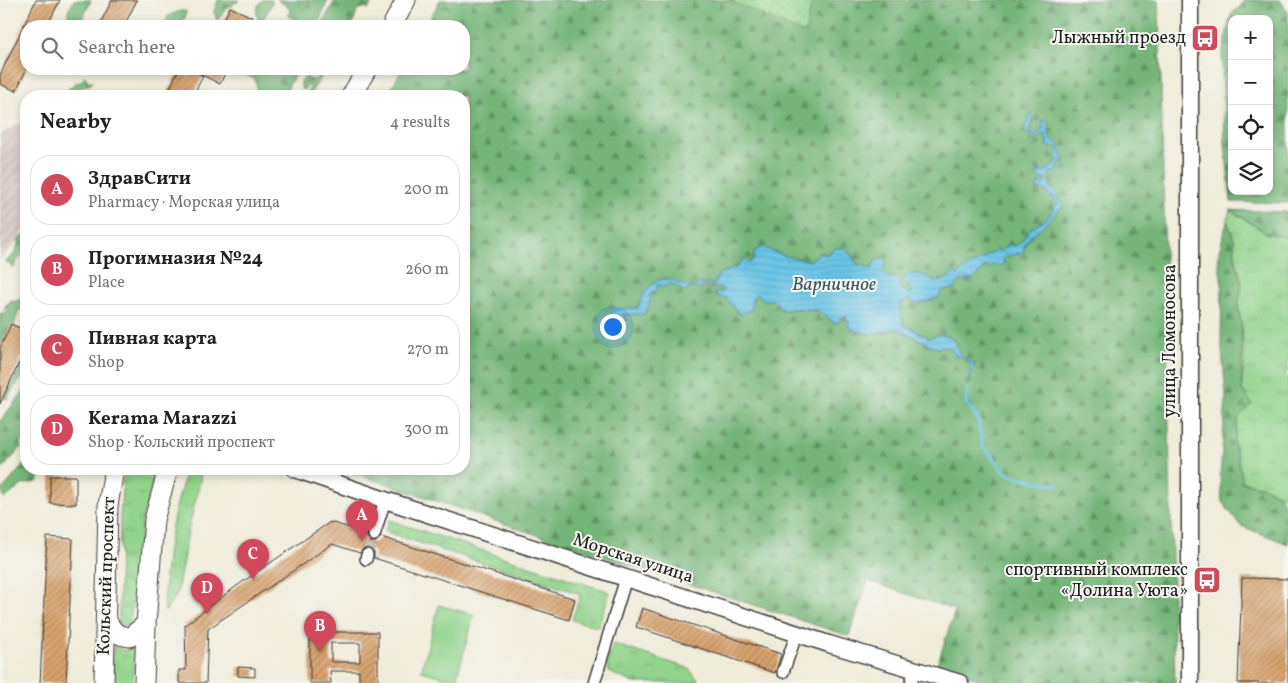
<!DOCTYPE html>
<html lang="en">
<head>
<meta charset="utf-8">
<style>
	body { margin:0; font-family:Vollkorn,serif; background:#f6f6f6; color:#222 }
	.controls { position:absolute; right:15px; top:15px; display:grid; overflow:hidden; border-radius:10px; box-shadow:0 2px 8px #0003 }
	.controls button { width:45px; height:45px; display:grid; place-items:center; padding:0; border:0; border-bottom:1px solid #e0e0e0; background:#fff; color:#222; font:25px sans-serif }
	.you { position:absolute; left:612px; top:326px; width:18px; height:18px; margin:-12px; border:4px solid #fff; border-radius:50%; background:#1a73e8; box-shadow:0 0 0 8px #1a73e833 }
	.badge { display:grid; place-items:center; width:32px; height:32px; border-radius:50%; background:#d1495b; color:#fff; font-size:16px; font-weight:700 }
	.pin { position:absolute; translate:-50% -41px; filter:drop-shadow(0 1px 2px #0008) }
	.pin::after { content:''; position:absolute; top:26px; width:18px; height:15px; background:inherit; clip-path:polygon(0 0,100% 0,50% 100%) }
	.list { margin:0; padding:0; list-style:none }
	h2 { display:flex; justify-content:space-between; align-items:center; height:65px; margin:0; padding:0 20px; font-size:21px }
	h2 small { font-size:16px; font-weight:400; color:#767676 }
	.list li { display:grid; grid-template-columns:32px 1fr auto; gap:15px; align-items:center; box-sizing:border-box; height:70px; margin:0 10px 10px; padding:0 10px; border:1px solid #e0e0e0; border-radius:20px }
	.list b { display:block; font-size:19px; white-space:nowrap }
	.list p { margin:0; font-size:16px; white-space:nowrap; color:#767676 }
	.list em { font-size:16px; font-style:normal; color:#767676 }
	.icon { flex:none; width:28px; height:28px; fill:none; stroke:currentColor; stroke-width:2; stroke-linecap:round; stroke-linejoin:round }
	.map { position:relative; flex:none; width:1288px; height:683px; overflow:hidden }
	.search { position:absolute; background:#fff; box-shadow:0 2px 8px #0003; left:20px; top:20px; width:450px; height:55px; display:flex; align-items:center; gap:12px; box-sizing:border-box; padding:0 18px; border-radius:20px; color:#767676; font-size:19px }
	.panel { position:absolute; background:#fff; box-shadow:0 2px 8px #0003; left:20px; top:90px; width:450px; height:385px; border-radius:20px }
	.map>svg:first-child { display:block }
	.industrial { fill:url(#industrial-furrows) }
	.grass { fill:url(#grass-tufts); stroke:#577854 }
	.forest { fill:url(#forest-firs); stroke:#48694a; fill-rule:evenodd }
	.park { fill:url(#park-dots); stroke:#577854 }
	.garden { fill:#92d48c; stroke:#577854 }
	.water { fill:url(#water-rules); stroke:#427081 }
	.lines { fill:none; stroke-linecap:round; stroke-linejoin:round }
	.stream { stroke:#68c4e6; stroke-width:3 }
	.building { fill:url(#building-hatch); fill-rule:evenodd }
	.street-tunnel { stroke:#c6c2b4; stroke-width:11; stroke-dasharray:11 5.5; stroke-linecap:butt }
	.street-casing { stroke:#3c3b38; stroke-width:14 }
	.secondary-casing { stroke:#3c3b38; stroke-width:19 }
	.primary-casing { stroke:#3c3b38; stroke-width:21 }
	.street { stroke:#fff; stroke-width:11 }
	.secondary { stroke:#fff; stroke-width:16 }
	.primary { stroke:#fff; stroke-width:19 }
	.labels { text-anchor:middle; dominant-baseline:central; stroke-width:4; stroke-linejoin:round; paint-order:stroke }
	.poi-label { font-size:18px; fill:#1c1c1c; stroke:#f6f6f2; text-anchor:end }
	.street-label { font-size:18px; fill:#1c1c1c; stroke:#f6f6f2 }
	.water-label { font-size:19px; font-style:italic; fill:#375763; stroke:#f6f6f2 }
</style>
</head>
<body>
<div class="map">
<svg width="1288" height="683" viewBox="0 0 1288 683">
	<defs>
		<pattern id="industrial-furrows" width="10" height="10" patternUnits="userSpaceOnUse" patternTransform="scale(1.25)"><rect width="10" height="10" fill="#d1bfbf"/><path d="M-1 1l2-2M0 10L10 0M9 11l2-2" fill="none" stroke="#b3a4a4"/></pattern>
		<pattern id="grass-tufts" width="24" height="20" patternUnits="userSpaceOnUse" patternTransform="scale(1.25)"><rect width="24" height="20" fill="#92d48c"/><path d="M3 7l-1-3M5 7V3M7 7l1-3M15 17l-1-3M17 17v-4M19 17l1-3" fill="none" stroke="#7db578"/></pattern>
		<pattern id="forest-firs" width="22" height="20" patternUnits="userSpaceOnUse" patternTransform="scale(1.25)"><rect width="22" height="20" fill="#75b678"/><path d="M5 1l3.5 6h-7zM16 11l3.5 6h-7z" fill="#5f9362"/></pattern>
		<pattern id="park-dots" width="8" height="8" patternUnits="userSpaceOnUse" patternTransform="scale(1.25)"><rect width="8" height="8" fill="#92d48c"/><path d="M2 2h.1M6 6h.1" fill="none" stroke="#7db578" stroke-width="1.8" stroke-linecap="round"/></pattern>
		<pattern id="water-rules" width="6" height="5" patternUnits="userSpaceOnUse" patternTransform="scale(1.25)"><rect width="6" height="5" fill="#68c4e6"/><path d="M0 2.5h6" fill="none" stroke="#5aa8c5"/></pattern>
		<pattern id="building-hatch" width="6" height="6" patternUnits="userSpaceOnUse" patternTransform="scale(1.25)"><rect width="6" height="6" fill="#d8a26d"/><path d="M-1 1l2-2M0 6l6-6M5 7l2-2" fill="none" stroke="#ae8359"/></pattern>
	</defs>
	<rect width="100%" height="100%" fill="#f6f6f2"/>
	<filter id="ink" filterUnits="userSpaceOnUse"><feTurbulence type="fractalNoise" baseFrequency=".02" numOctaves="2"/><feDisplacementMap in="SourceGraphic" scale="10" xChannelSelector="R" yChannelSelector="G"/><feConvolveMatrix kernelMatrix="1 2 1 2 8 2 1 2 1" color-interpolation-filters="sRGB"/></filter>
	<filter id="wash" filterUnits="userSpaceOnUse"><feTurbulence type="fractalNoise" baseFrequency=".0096" numOctaves="4" result="noise"/><feDisplacementMap in="SourceGraphic" scale="20" xChannelSelector="R" yChannelSelector="G"/><feGaussianBlur stdDeviation="1.12" result="paint"/><feColorMatrix in="noise" values="0 0 0 0 0 0 0 0 0 0 0 0 0 0 0 0 0 1.4 0 .05"/><feComposite in="paint" operator="in"/></filter>
	<g filter="url(#wash)">
		<rect width="100%" height="100%" fill="#f0ecda"/>
		<path class="industrial" d="M26,119V220L20,238L0,260V135Z"/>
		<g class="grass">
			<path d="M1230,210L1268,234L1288,238V372L1285,374L1288,377V493L1281,496L1266,487L1243,482L1234,442L1244,366L1242,328L1238,306L1242,285L1235,257L1234,239L1227,221Z"/>
			<path d="M124,469H156L143,517L130,623L127,627L119,625L120,516Z"/>
			<path d="M191,469H198L201,478L188,531L177,594L165,612C162,566 172,516 186,473Z"/>
			<path d="M389,520L610,592L598,627L572,620L580,596L578,593L385,532Z"/>
			<path d="M613,644L688,668L701,683H634L609,672L607,662Z"/>
			<path d="M113,646L125,651L134,648L133,683H112Z"/>
		</g>
		<g class="forest">
			<path d="M74,0H91L82,21L81,19L74,25L68,19V11Z"/>
			<path d="M218,0H240L236,3L234,2L232,6L229,5L217,21L214,11Z"/>
			<path d="M262,0H272V3L260,26H255L258,19C255,11 257,7 262,0Z"/>
			<path d="M277,0H328L317,26H293L295,20L289,17L290,8Z"/>
			<path d="M335,0H373L368,10L367,7L357,10L354,22L346,26H321Z"/>
			<path d="M440,0H1159L1175,683H990L937,665L955,610L868,581L849,636L528,532L342,469H464V96H387L402,69H464V26H426ZM1030,114L1033,117L1029,133L1034,136L1043,130V120L1047,122L1050,138L1059,145L1063,162L1060,161L1058,170L1049,173C1047,181 1051,190 1058,195V200L1064,207L1061,208C1048,221 1026,235 1023,252L1003,258V262L1005,264L999,266L994,264L991,268L985,267L974,279L960,281L954,289L942,290L938,298L917,304L910,299L899,303L904,325L930,338L942,334L953,339C957,350 963,360 975,363L969,384L971,364L960,356H955L953,349L942,346L939,349L897,329L868,334L850,329L846,316L839,318V322L833,323C822,307 799,307 781,311L782,308L773,300H764L757,293L752,300L751,311L739,314L727,299L716,295V293L723,292L724,289C708,288 699,284 685,291L670,282L666,287L658,284L656,291L648,295L651,299L645,314H623L606,332L603,331C612,308 613,308 638,308C643,295 650,279 667,279C674,279 680,285 686,286C696,287 704,281 714,285L719,274L737,267L743,259L749,263L754,259V252L762,247L785,256L810,261L820,252L826,255L835,248H846L857,264L872,269L874,262L881,258L887,262L882,271L888,277L898,279L901,289L911,294L912,291L904,280L907,275C917,273 925,273 933,281H943L954,273L958,275L964,269L997,250L1001,251L1010,244L1013,246L1020,243L1030,229L1047,218L1057,204L1053,195L1051,197L1043,188L1037,190L1038,182L1044,184L1046,179H1042L1036,174L1040,171L1044,173L1057,162L1058,148L1048,145L1045,133L1031,141V137L1024,130Z"/>
			<path d="M1244,0H1280L1288,12V203L1231,202L1225,144L1222,55L1231,14L1240,7ZM1232,19H1269V191H1232Z"/>
			<path d="M180,11H186L185,18L176,26H168L165,23L168,16Z"/>
			<path d="M246,69H298L288,87L287,96H252L257,88L255,79L246,75Z"/>
			<path d="M324,69H326L309,96H305L311,87L307,86L304,90L301,89V81L306,77L313,80L317,78L319,71L322,72Z"/>
			<path d="M85,76L89,82L93,80L91,84L82,87L78,93L71,96L69,87L72,88L74,83L81,82Z"/>
			<path d="M1230,210L1288,212V238L1268,234Z"/>
			<path d="M1227,221L1234,239L1235,257L1242,285L1238,306L1242,328V389L1252,404L1238,418L1234,442L1243,482C1288,493 1288,498 1288,544L1241,526L1222,502L1220,477L1226,397L1221,338L1222,286L1218,255Z"/>
			<path d="M26,234V250L18,259L13,269V266L5,262L14,254L20,238Z"/>
			<path d="M26,285V305L18,312L14,326L3,344L0,343V314L2,312L1,316L8,308L6,307L4,310L5,306L12,299L10,303L21,299Z"/>
			<path d="M26,357C26,382 16,380 7,399L4,398Z"/>
			<path d="M26,388V436L20,444L21,448L0,471V421Z"/>
			<path d="M26,462V469H44L37,482L22,485L4,499L2,490Z"/>
		</g>
		<path class="park" d="M729,0H812L805,34Z"/>
		<path class="garden" d="M439,605L474,615L456,680L421,671Z"/>
		<path class="water" d="M1030,114L1033,117L1029,133L1034,136L1043,130V120L1048,122L1050,138L1059,145L1064,162H1060L1058,170L1049,174C1047,181 1051,190 1058,195V200L1064,207L1061,208C1055,214 1049,221 1043,226C1033,234 1025,238 1023,252L1004,258L1003,262L1006,263L999,266L994,264L991,268L985,267L974,279L960,281L954,289L942,290L938,298L917,304L910,299L899,303L904,325L930,338L942,334L953,339C957,350 963,360 975,363L968,388L971,364L960,356H955L952,349L942,346L939,349L897,329L868,334L850,329L846,316L839,318L840,322L833,323C822,306 798,307 780,311L782,308L773,300H764L757,293L752,300L751,311L739,314L727,299L716,296L715,293L723,292V289L710,286H703L702,289L692,287L685,291L670,283L666,287L658,285L656,291L649,295L651,299L645,314H623L606,332L602,331C612,308 613,308 638,308C643,295 650,279 667,279C674,279 680,285 686,286C696,287 704,281 714,285L719,274L737,267L743,259L750,263L754,259V252L762,247L785,256L810,261L820,252L826,255L835,248H846L857,264L872,269L874,262L881,258L887,262L882,271L888,277L898,279L901,289L911,294L912,291L904,280L906,275C917,273 925,273 933,281H943L954,273L958,275L964,269L997,250L1001,251L1010,244L1013,246L1020,243L1030,229L1047,218L1057,204L1053,196L1051,197L1043,188L1037,190L1038,182L1044,184L1046,179H1042L1036,174L1040,171L1044,173L1057,162L1058,148L1048,146L1045,133L1031,141V137L1024,130Z"/>
		<g class="lines">
			<path class="stream" d="M968,388L966,403L978,419L982,445L1005,472L1019,478L1058,485"/>
		</g>
		<g id="blocks">
			<g class="building">
				<path d="M36,0H60L47,26H26V70L16,91L0,84V75Z"/>
				<path d="M112,0H137L124,26H99Z"/>
				<path d="M230,7L252,17L248,26H221Z"/>
				<path d="M179,69H227L220,84L198,73L203,76L193,96H166Z"/>
				<path d="M11,324L26,331V348L0,404V348Z"/>
				<path d="M50,476H76V504L50,503Z"/>
				<path d="M330,522L367,533V537L371,542H376L381,537L575,599L569,620L374,558V552L369,548H364L360,553L332,544L208,629L206,683H179V670H186L185,625L238,585Z"/>
				<path d="M47,537L73,539L66,683H40Z"/>
				<path d="M1242,578L1288,579V683H1238Z"/>
				<path d="M642,608L781,654L775,673L636,627Z"/>
				<path d="M310,632H378V683H359V671H330L331,683H310ZM331,643H360V662H331Z"/>
				<path d="M238,667L255,668V677L238,676Z"/>
			</g>
		</g>
	</g>
	<g filter="url(#ink)">
		<use href="#blocks" fill-opacity="0" stroke="#3c3b38" stroke-width="1"/>
		<g class="lines">
			<path class="street-tunnel" d="M367,555L374,535"/>
			<g class="street-casing">
				<g id="street">
					<path d="M374,535L385,500"/>
					<path d="M366,559L367,555"/>
					<path d="M783,672L797,633"/>
					<path d="M594,683L626,578"/>
					<path d="M911,683L915,669"/>
				</g>
			</g>
			<g class="secondary-casing">
				<g id="secondary">
					<path d="M1190,0V683"/>
					<path d="M295,469L385,500L829,644L960,683"/>
				</g>
			</g>
			<g class="primary-casing">
				<g id="primary">
					<path d="M392,26L406,0"/>
					<path d="M351,96L367,69"/>
					<path d="M106,618C111,630 116,636 130,637L146,624"/>
					<path d="M104,683L108,506L114,469"/>
					<path d="M144,683L146,624L154,520L168,469"/>
				</g>
			</g>
			<use href="#street" class="street"/>
			<use href="#secondary" class="secondary"/>
			<use href="#primary" class="primary"/>
		</g>
	</g>
	<defs>
		<g id="bus-square" transform="scale(1.4375)"><rect x="-9" y="-9" width="18" height="18" rx="4" fill="#d1495b" stroke="#f6f6f2"/><path d="M-5-6H5V4H4V6H2V4H-2V6H-4V4H-5ZM-3.5-4V0h7V-4ZM-3.5 1.2v1.5H-2V1.2ZM2 1.2v1.5H3.5V1.2Z" fill="#fff"/></g>
	</defs>
	<g fill-rule="evenodd">
		<use href="#bus-square" x="1205" y="38"/>
		<use href="#bus-square" x="1207" y="580"/>
	</g>
	<g class="labels">
		<g class="poi-label">
			<text x="1186" y="38">Лыжный проезд</text>
			<text x="1188" y="570">спортивный комплекс<tspan x="1188" dy="21">«Долина Уюта»</tspan></text>
		</g>
		<g class="street-label">
			<text transform="translate(1170 341) rotate(-90)">улица Ломоносова</text>
			<text transform="translate(633 559) rotate(18)">Морская улица</text>
			<text transform="translate(107 576) rotate(-88)">Кольский проспект</text>
		</g>
		<g class="water-label">
			<text x="834" y="285">Варничное</text>
		</g>
	</g>
</svg>
<div class="controls">
<button>+</button>
<button>−</button>
<button><svg class="icon" aria-label="locate" viewBox="0 0 24 24"><circle cx="12" cy="12" r="6"/><path d="M12 2v4M12 18v4M2 12h4M18 12h4"/></svg></button>
<button><svg class="icon" aria-label="layers" viewBox="0 0 24 24"><path d="M12 4l9 5-9 5-9-5zM3 14l9 5 9-5"/></svg></button>
</div>
<div class="you"></div>
<div class="pin badge" style="left:362px;top:541px">A</div>
<div class="pin badge" style="left:320px;top:652px">B</div>
<div class="pin badge" style="left:253px;top:580px">C</div>
<div class="pin badge" style="left:207px;top:614px">D</div>
<div class="search"><svg class="icon" aria-label="search" viewBox="0 0 24 24"><circle cx="10" cy="10" r="6"/><path d="M15 15l6 6"/></svg>Search here</div>
<section class="panel">
<h2>Nearby<small>4 results</small></h2>
<ul class="list">
<li><span class="badge">A</span><div><b>ЗдравСити</b><p>Pharmacy · Морская улица</p></div><em>200 m</em></li>
<li><span class="badge">B</span><div><b>Прогимназия №24</b><p>Place</p></div><em>260 m</em></li>
<li><span class="badge">C</span><div><b>Пивная карта</b><p>Shop</p></div><em>270 m</em></li>
<li><span class="badge">D</span><div><b>Kerama Marazzi</b><p>Shop · Кольский проспект</p></div><em>300 m</em></li>
</ul>
</section>
</div>
</body>
</html>
